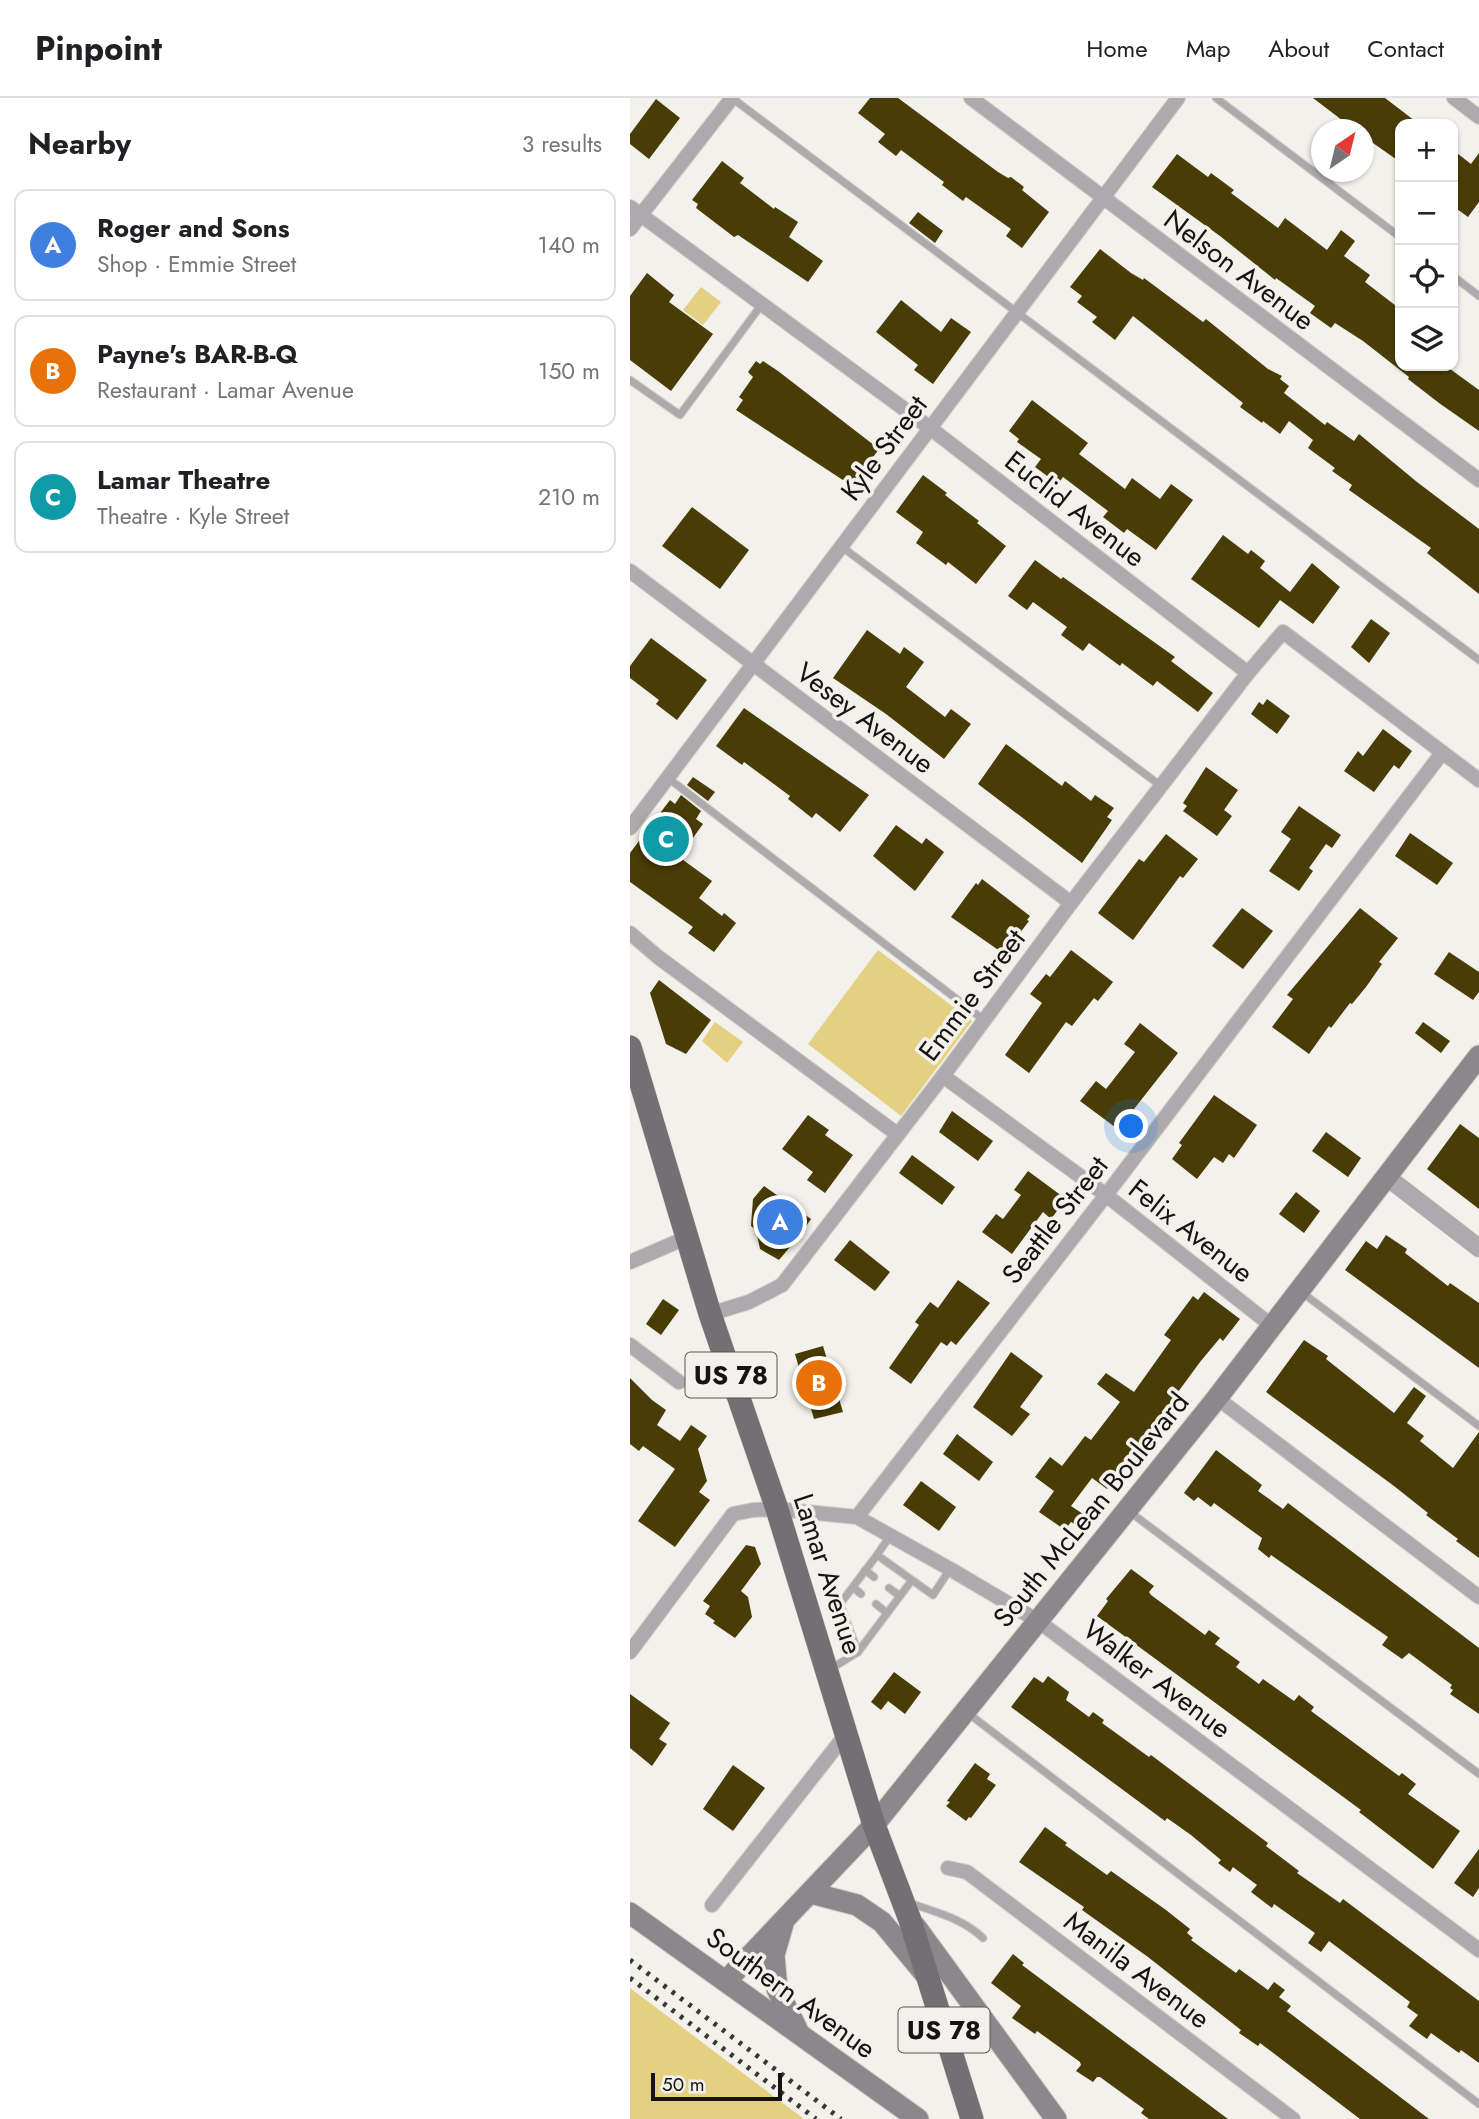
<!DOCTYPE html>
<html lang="en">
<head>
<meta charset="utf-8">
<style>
	body { margin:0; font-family:Jost,sans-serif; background:#f6f6f6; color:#202124 }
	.controls { position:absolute; right:21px; top:21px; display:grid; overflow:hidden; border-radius:14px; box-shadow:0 2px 5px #0004 }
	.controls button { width:63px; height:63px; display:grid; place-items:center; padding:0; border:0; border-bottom:2px solid #e0e0e0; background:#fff; color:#202124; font:35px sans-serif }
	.compass { position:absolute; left:681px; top:21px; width:63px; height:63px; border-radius:50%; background:#fff; box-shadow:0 2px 5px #0004; rotate:35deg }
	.scale { position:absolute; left:21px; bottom:18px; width:131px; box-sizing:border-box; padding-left:7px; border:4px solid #151412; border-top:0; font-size:19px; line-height:24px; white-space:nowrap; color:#151412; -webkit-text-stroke:5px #f3f1eb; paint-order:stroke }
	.you { position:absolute; left:502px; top:1029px; width:24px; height:24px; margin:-18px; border:5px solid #fff; border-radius:50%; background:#1a73e8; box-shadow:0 0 0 10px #1a73e833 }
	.badge { display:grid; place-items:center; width:46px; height:46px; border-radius:50%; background:#ea580c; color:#fff; font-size:23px; font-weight:700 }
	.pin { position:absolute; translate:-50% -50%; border:4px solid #fff; box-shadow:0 2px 7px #0006 }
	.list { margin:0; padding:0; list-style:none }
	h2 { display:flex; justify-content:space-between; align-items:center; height:91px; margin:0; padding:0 28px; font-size:30px }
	h2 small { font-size:23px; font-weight:400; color:#757577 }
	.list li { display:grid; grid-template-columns:46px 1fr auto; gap:21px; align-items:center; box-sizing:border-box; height:112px; margin:0 14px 14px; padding:0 14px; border:2px solid #e0e0e0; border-radius:14px }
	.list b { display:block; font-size:26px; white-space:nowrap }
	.list p { margin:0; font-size:23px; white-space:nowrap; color:#757577 }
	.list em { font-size:23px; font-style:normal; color:#757577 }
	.icon { flex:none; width:38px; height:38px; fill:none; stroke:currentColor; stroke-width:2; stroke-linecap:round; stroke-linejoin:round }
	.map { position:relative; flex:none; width:849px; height:2021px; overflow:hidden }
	header { display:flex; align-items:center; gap:42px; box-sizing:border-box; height:98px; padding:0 35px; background:#fff; border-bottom:2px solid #e0e0e0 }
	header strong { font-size:33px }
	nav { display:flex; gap:38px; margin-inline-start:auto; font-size:24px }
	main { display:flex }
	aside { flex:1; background:#fff }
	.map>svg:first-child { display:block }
	.green { fill:#e5cf81 }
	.building { fill:#493c07 }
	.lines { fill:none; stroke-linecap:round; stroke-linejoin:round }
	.service-casing { stroke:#cfcec8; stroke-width:9 }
	.minor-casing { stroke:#cfcec8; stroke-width:16 }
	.tertiary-casing { stroke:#cfcec8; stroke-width:19 }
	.secondary-casing { stroke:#cfcec8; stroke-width:23 }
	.primary-casing { stroke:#cfcec8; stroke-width:24 }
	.service { stroke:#acaaac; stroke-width:7 }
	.minor { stroke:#acaaac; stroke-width:14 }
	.tertiary { stroke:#acaaac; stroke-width:18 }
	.secondary { stroke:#8b878a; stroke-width:21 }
	.primary { stroke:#736f72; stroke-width:23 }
	.rail { stroke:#383734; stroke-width:5; stroke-dasharray:3.5 7; stroke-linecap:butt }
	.labels { text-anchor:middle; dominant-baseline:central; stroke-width:7; stroke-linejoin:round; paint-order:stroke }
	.shield { fill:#f3f1eb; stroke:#585653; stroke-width:2 }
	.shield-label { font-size:26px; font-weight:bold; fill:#151412 }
	.street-label { font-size:28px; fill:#151412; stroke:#f3f1eb }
</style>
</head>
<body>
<header>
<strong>Pinpoint</strong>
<nav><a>Home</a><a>Map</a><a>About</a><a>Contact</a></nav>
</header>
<main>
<aside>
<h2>Nearby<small>3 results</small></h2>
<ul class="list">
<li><span class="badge" style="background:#3f7fe0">A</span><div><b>Roger and Sons</b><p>Shop · Emmie Street</p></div><em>140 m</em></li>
<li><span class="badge" style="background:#e8710a">B</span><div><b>Payne's BAR-B-Q</b><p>Restaurant · Lamar Avenue</p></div><em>150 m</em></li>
<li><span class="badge" style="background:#0f9aa8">C</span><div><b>Lamar Theatre</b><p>Theatre · Kyle Street</p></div><em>210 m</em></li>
</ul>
</aside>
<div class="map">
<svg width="849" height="2021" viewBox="0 0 849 2021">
	<rect width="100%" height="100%" fill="#f3f1eb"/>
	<g class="green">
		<path d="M71,189L91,204L73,227L53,212Z"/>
		<path d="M248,852L342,923L271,1018L178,946Z"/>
		<path d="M85,924L113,944L97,965L72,943Z"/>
		<path d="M0,1890L174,2021H0Z"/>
	</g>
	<g class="building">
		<path d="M240,0H268L368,74L378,80L381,79L394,89L392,92L419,114L392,150L376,138L381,131L336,99L333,103L312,87L314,84L271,52L266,58L248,44L255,36L228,15Z"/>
		<path d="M683,0H755L789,26H770V64L733,38V32H725Z"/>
		<path d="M26,1L50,20L19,61L0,46V36Z"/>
		<path d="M823,52L841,66L849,55V104L838,119L823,108Z"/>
		<path d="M547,56L578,79L581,75L604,92L601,95L648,130L655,120L697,152L711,132L725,143L714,158L740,177L735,184L770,211V268H816L849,292V333L809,305L778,281L779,279L733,243L705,225L701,230L680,215L685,208L646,180L645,182L590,138L522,89Z"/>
		<path d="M92,63L114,80L110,85L144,111L145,109L168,124L159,139L193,163L178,184L108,137L104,139L66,110L68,106L62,102Z"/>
		<path d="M288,114L313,133L305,145L279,125Z"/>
		<path d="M470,151L501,175L513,182L514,180L573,224L576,221L638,271L652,278L650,281L659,288L654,295L695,327L697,324L724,343L729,336L787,384L849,431V496L797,455L801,450L719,392L722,387L702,373L705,370L678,350L683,342L659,323L650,336L633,323L632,325L610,309L613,305L503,218L485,242L462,224L467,219L447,204L452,198L440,189Z"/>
		<path d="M17,175L44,197L39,204L83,236L41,293L0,262V198Z"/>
		<path d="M271,202L311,234L321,220L341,234L303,286L284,272L288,267L246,234Z"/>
		<path d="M126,263L130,266L133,263L148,273L249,351L222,388L106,312L113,302L109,299L123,279L118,274Z"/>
		<path d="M402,302L458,345L449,356L495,391L502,380L530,401L541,386L563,402L526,452L497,431L494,435L473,419L478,413L433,379L428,386L405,369L411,361L387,344L389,341L379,333Z"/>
		<path d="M293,377L317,395L315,397L349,423L347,425L376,448L346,486L318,464L316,467L286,445L293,434L266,414Z"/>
		<path d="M62,409L119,452L90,491L32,448Z"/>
		<path d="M593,437L618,456L621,452L635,463L630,470L660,494L682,465L710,489L683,526L650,502L629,530L561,481Z"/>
		<path d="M405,462L431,481L433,479L545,559L541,563L583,595L568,614L527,583L523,588L492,565L490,568L459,545L453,553L431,537L437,529L403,504L397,512L378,498Z"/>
		<path d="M741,521L760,535L739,565L721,549Z"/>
		<path d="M237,532L270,556L274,549L294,564L276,589L315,619L321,611L341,626L314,661L256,616L203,580Z"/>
		<path d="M21,540L77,582L47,622L26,606L29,602L0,580V568Z"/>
		<path d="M637,601L660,618L647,636L621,616L629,604L633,607Z"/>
		<path d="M114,610L239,697L210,734L186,715L182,720L158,701L160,698L114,664L112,667L86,648Z"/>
		<path d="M753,631L782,653L769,671L764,667L744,694L714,673L728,653L733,658Z"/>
		<path d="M376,646L432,688L435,683L461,703L465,697L484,710L477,719L482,722L452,765L348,686Z"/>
		<path d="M576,669L608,692L594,712L602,718L587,738L553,713L557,708L553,705Z"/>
		<path d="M63,679L85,694L78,703L57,687Z"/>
		<path d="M51,697L71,713L66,721L73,726L49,759L82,783L69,800L92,818L94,815L106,825L84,854L58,835L63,829L0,784V755L40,702L45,706Z"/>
		<path d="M669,708L711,737L702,750L696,746L679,770L683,773L669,793L639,773L661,741L651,734Z"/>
		<path d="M266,727L292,746L296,740L314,754L285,793L243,758Z"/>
		<path d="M780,735L823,765L807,787L765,758Z"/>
		<path d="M536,736L568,761L553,780L550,778L503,842L468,815L509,761L514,764Z"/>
		<path d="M352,781L400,818L397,822L399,823L374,856L321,819L346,785L348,787Z"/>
		<path d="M612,810L643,833L613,871L582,848Z"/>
		<path d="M730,810L768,840L749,864L752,866L736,889L722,906L720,905L701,930L699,928L679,956L642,929L663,901L657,897Z"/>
		<path d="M441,852L483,884L468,903L464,900L442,928L436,924L399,975L375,957L412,905L400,896L416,876L420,879Z"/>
		<path d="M819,854L849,874V894L843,902L804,876Z"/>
		<path d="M29,882L81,922L56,956L36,946L20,895Z"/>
		<path d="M793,924L820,943L811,955L785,935Z"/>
		<path d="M510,925L548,955L504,1011L512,1017L497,1038L450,1003L466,983L476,991L505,954L494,946Z"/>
		<path d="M584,997L627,1027L604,1060L599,1056L593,1065L584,1059L567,1081L542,1061L552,1047L549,1045Z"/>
		<path d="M322,1013L363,1043L348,1063L309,1034Z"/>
		<path d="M178,1017L199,1032L195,1037L223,1057L195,1095L177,1082L183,1074L152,1051Z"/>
		<path d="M830,1026L849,1040V1111L797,1071Z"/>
		<path d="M696,1034L731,1060L718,1079L682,1053Z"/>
		<path d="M282,1057L325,1089L312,1107L269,1075Z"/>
		<path d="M398,1073L436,1101L421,1121L413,1114L382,1156L352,1134L366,1116L373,1121L391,1097L384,1092Z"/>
		<path d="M134,1088L181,1121L170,1137L149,1162L130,1151L126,1132L121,1128L123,1101Z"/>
		<path d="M666,1094L690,1113L674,1135L649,1116Z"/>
		<path d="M756,1137L777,1151L775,1155L818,1188L820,1185L849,1205V1270L715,1172L736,1143L747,1151Z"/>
		<path d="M220,1142L260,1174L245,1193L204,1162Z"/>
		<path d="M328,1182L360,1205L326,1247L321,1243L317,1248L311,1244L281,1286L259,1270L289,1227L285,1224L300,1204L308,1210Z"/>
		<path d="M574,1194L610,1221L593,1243L590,1240L570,1264L548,1294L551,1296L536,1316L534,1315L514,1343L515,1344L477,1391L462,1380L441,1408L453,1416L446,1427L441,1424L435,1432L409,1414L424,1393L405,1379L420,1359L432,1368L455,1338L461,1342L490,1304L467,1286L476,1275L504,1294L541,1242L534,1237L563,1198L568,1202Z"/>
		<path d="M33,1201L49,1212L31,1237L16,1226Z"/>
		<path d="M674,1242L698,1258L696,1261L764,1315L784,1289L796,1298L777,1325L794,1338L790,1343L823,1370L849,1334V1460L826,1443L828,1441L796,1417L798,1415L764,1388L636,1294Z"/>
		<path d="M193,1248L213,1314L184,1321L165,1256Z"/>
		<path d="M381,1254L413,1278L390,1309L400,1316L382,1338L343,1309Z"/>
		<path d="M0,1280L22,1302L36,1312L27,1327L50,1343L61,1327L77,1338L68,1351L77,1383L69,1394L80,1402L45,1449L8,1423L45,1371L13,1348L9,1353L0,1346Z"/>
		<path d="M327,1336L363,1364L349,1383L313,1356Z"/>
		<path d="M586,1352L632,1387L628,1393L653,1411L658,1405L849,1550V1616L820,1596L823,1592L820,1590L822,1587L779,1555L772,1561L752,1547L758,1539L641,1457L639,1460L628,1451L632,1440L584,1405L581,1409L568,1399L564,1403L554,1395Z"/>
		<path d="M291,1383L326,1409L309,1433L273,1407Z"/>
		<path d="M116,1447L125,1449L131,1466L111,1493L118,1499L122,1519L105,1540L83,1525L85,1523L75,1516L80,1508L73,1503Z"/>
		<path d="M501,1471L524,1488L519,1494L521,1497L575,1537L579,1532L590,1540L585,1546L610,1564L606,1569L629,1586L633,1581L664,1603L669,1597L684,1609L681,1613L769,1678L772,1675L786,1686L778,1696L830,1733L803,1771L729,1714L731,1712L467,1518L478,1503L476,1501Z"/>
		<path d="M264,1574L291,1594L275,1616L258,1603L251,1612L241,1604Z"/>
		<path d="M418,1578L439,1594L436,1602L459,1619L463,1614L474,1622L472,1625L519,1659L521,1657L638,1745L636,1748L669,1773L667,1775L710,1805L713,1801L849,1903V1965L831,1952L829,1955L801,1935L797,1941L779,1928L788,1917L777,1909L780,1904L699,1843L691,1854L678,1845L685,1835L644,1806L642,1810L621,1794L627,1787L603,1769L600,1774L588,1765L591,1762L561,1737L537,1720L535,1723L381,1609L404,1579L413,1585Z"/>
		<path d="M0,1596L40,1625L29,1641L37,1646L22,1668L0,1650Z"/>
		<path d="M345,1665L360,1676L357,1681L366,1687L341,1720L339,1719L336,1723L316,1708L320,1704L317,1703Z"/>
		<path d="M103,1667L135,1690L103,1733L73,1711Z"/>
		<path d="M415,1729L437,1745L435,1747L477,1777L481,1773L536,1812L560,1831L557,1835L563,1840L561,1842L606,1875L609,1871L638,1892L644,1884L655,1892L649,1899L661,1908L657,1913L799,2021H730L630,1945L628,1948L609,1935L611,1932L518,1859L452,1812L454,1809L389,1764Z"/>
		<path d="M849,1751V1790L843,1799L824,1785Z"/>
		<path d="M383,1856L394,1865L392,1867L598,2021H519L511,2015L514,2011L470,1979H467L463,1984L446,1973L451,1967L450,1964L407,1933L405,1936L382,1920L391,1908L361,1885Z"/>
	</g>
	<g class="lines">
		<g class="service-casing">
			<g id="service">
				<path d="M102,0L849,562"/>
				<path d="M586,0L770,139"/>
				<path d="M823,178L849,198"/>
				<path d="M0,282L50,317L132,206"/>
				<path d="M212,449L531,688"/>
				<path d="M38,680L354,922"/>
				<path d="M670,1193L849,1328"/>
				<path d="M500,1414L849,1676"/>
				<path d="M247,1457L260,1438"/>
				<path d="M235,1472L244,1479"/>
				<path d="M282,1482L228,1554L210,1506L247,1457L303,1497L320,1471"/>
				<path d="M223,1489L231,1496"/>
				<path d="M259,1490L270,1498"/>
				<path d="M246,1506L257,1515"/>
				<path d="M199,1572L228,1554"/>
				<path d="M339,1616L849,2006"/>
				<path d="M280,1805C307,1815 332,1820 353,1840"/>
			</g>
		</g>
		<g class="minor-casing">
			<g id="minor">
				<path d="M341,0L849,382"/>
				<path d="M824,0L849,19"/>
				<path d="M0,109L300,330L618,575"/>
				<path d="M0,131L102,0"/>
				<path d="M0,473L441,805"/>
				<path d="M0,730L548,0"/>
				<path d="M0,835L28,859L267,1036"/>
				<path d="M313,978L476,1097L642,1228"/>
				<path d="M0,1164L58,1139"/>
				<path d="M80,1216L119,1204L152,1187L313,978L441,805L618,575L653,534L849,682"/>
				<path d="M0,1247L49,1284"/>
				<path d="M587,1300L849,1499"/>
				<path d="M227,1419L476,1097L812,655"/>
				<path d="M0,1554L103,1416L123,1412L147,1411L227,1419L320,1471L408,1523L849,1852"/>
				<path d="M318,1770L337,1774L663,2021"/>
				<path d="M82,1807L217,1635"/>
			</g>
		</g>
		<g class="tertiary-casing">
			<path id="tertiary" d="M757,1079L849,1150"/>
		</g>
		<g class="secondary-casing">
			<g id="secondary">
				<path d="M181,1795L227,1807L252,1824L295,1876"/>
				<path d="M0,1815L288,2021"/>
				<path d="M153,1826L144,1857L147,1891L167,1931"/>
				<path d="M285,1828L426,2021"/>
				<path d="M96,1883L244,1727L587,1300L849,958"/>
			</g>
		</g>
		<g class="primary-casing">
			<path id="primary" d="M0,949L80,1216L147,1411L244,1727L280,1822L342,2021"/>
		</g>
		<use href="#service" class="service"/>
		<use href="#minor" class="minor"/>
		<use href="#tertiary" class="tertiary"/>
		<use href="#secondary" class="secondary"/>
		<use href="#primary" class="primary"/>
		<g class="rail">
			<path d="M0,1862L211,2021"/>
			<path d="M0,1880L186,2021"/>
		</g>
	</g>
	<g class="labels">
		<g class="shield">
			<rect x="55.5" y="1254.5" width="91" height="45" rx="5"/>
			<rect x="268.5" y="1909.5" width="91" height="45" rx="5"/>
		</g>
		<g class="shield-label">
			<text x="101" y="1277">US 78</text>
			<text x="314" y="1932">US 78</text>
		</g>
		<g class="street-label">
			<text transform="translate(609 172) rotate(37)">Nelson Avenue</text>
			<text transform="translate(254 350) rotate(-53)">Kyle Street</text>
			<text transform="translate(445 411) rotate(38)">Euclid Avenue</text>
			<text transform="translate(235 620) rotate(37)">Vesey Avenue</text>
			<text transform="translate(342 897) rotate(-53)">Emmie Street</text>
			<text transform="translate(425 1122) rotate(-52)">Seattle Street</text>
			<text transform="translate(561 1133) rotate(38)">Felix Avenue</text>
			<text transform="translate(461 1412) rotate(-51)">South McLean Boulevard</text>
			<text transform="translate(198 1476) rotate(72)">Lamar Avenue</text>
			<text transform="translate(527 1581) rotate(37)">Walker Avenue</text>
			<text transform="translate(507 1872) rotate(37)">Manila Avenue</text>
			<text transform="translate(161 1895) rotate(36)">Southern Avenue</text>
		</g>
	</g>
</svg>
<div class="controls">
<button>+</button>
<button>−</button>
<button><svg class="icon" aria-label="locate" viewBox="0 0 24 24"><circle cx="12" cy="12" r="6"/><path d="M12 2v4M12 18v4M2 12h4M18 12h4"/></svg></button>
<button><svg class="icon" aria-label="layers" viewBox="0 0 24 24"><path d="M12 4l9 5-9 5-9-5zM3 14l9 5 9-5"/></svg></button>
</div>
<svg class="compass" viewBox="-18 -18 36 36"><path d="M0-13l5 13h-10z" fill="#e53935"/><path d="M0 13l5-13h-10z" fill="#757577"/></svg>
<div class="scale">50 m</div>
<div class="you"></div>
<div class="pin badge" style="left:150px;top:1124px;background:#3f7fe0">A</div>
<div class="pin badge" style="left:189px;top:1285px;background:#e8710a">B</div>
<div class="pin badge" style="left:36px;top:741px;background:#0f9aa8">C</div>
</div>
</main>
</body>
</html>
